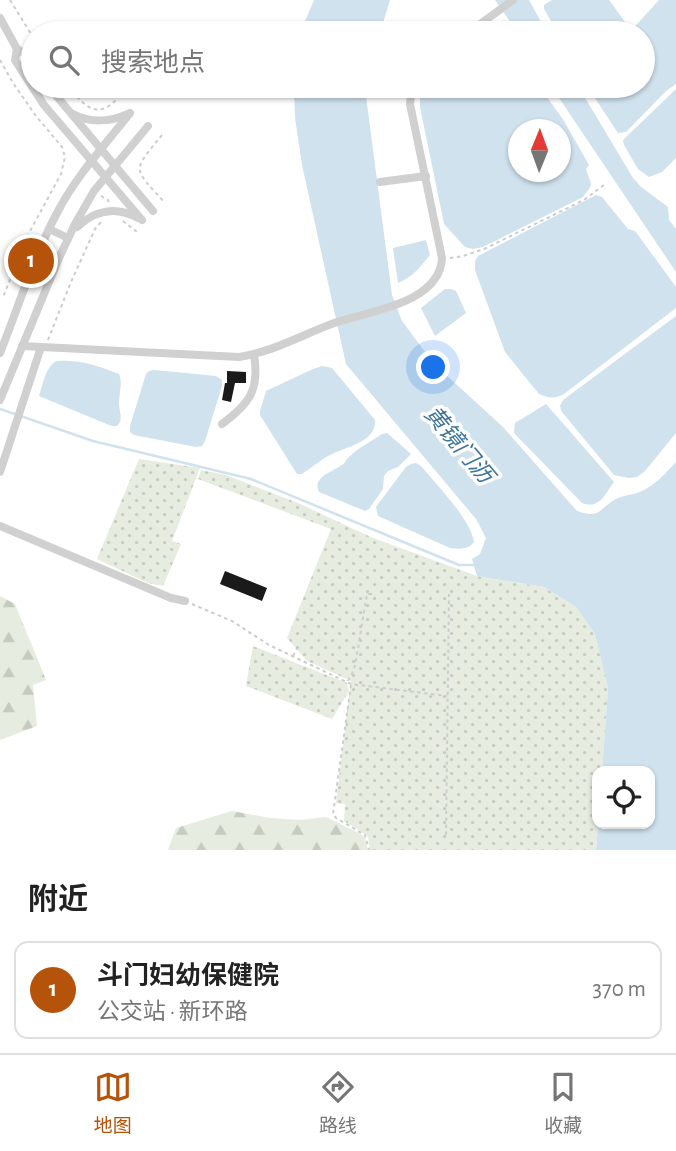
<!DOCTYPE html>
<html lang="zh">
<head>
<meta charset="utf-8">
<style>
	body { margin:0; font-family:"Alegreya Sans","Noto Sans SC",sans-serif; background:#f6f6f6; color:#222 }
	.controls { position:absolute; right:21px; bottom:21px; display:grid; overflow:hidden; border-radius:14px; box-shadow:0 2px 5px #0004 }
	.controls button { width:63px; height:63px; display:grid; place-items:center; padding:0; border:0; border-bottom:2px solid #e0e0e0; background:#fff; color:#222; font:35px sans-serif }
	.compass { position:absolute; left:508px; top:119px; width:63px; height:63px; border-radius:50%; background:#fff; box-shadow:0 2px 5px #0004; rotate:1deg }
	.you { position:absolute; left:434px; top:368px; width:24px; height:24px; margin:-18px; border:5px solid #fff; border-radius:50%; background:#1a73e8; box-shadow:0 0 0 10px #1a73e833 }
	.badge { display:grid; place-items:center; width:46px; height:46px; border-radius:50%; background:#b45309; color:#fff; font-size:23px; font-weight:700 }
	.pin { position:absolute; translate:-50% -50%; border:4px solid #fff; box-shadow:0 2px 7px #0006 }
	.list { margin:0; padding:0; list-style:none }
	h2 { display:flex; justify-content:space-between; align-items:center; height:91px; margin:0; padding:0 28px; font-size:30px }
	h2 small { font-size:23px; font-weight:400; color:#767676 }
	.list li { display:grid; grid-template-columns:46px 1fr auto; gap:21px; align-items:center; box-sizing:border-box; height:98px; margin:0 14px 14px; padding:0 14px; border:2px solid #e0e0e0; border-radius:14px }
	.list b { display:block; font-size:26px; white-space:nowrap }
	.list p { margin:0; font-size:23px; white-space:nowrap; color:#767676 }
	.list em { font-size:23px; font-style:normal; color:#767676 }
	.icon { flex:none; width:38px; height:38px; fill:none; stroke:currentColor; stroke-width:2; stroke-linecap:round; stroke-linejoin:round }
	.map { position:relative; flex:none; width:676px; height:850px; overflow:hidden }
	.search { position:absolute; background:#fff; box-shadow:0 2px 5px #0004; left:21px; right:21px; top:21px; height:77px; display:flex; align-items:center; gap:18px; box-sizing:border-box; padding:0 24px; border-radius:38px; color:#767676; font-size:26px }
	.sheet { height:203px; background:#fff }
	nav { display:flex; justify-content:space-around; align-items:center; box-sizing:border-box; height:98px; border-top:2px solid #e0e0e0; background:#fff; font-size:19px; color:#767676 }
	nav a { display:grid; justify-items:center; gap:4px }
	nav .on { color:#b45309 }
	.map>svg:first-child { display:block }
	.grass { fill:url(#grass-dots) }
	.forest { fill:url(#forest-firs) }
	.water { fill:#cfe2ee; fill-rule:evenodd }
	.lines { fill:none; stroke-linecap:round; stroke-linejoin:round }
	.stream { stroke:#cfe2ee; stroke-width:2.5 }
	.building { fill:#1a1a1a }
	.path { stroke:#cdcdcd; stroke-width:2; stroke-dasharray:3.5 3.5; stroke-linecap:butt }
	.minor { stroke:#d0d0d0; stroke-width:8 }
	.labels { text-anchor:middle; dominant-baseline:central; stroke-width:7; stroke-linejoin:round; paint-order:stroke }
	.water-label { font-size:23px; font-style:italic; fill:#3f7597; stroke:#fff }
</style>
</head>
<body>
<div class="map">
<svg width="676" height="850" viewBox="0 0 676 850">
	<defs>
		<pattern id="grass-dots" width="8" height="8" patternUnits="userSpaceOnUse" patternTransform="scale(1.75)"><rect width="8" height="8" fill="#e6ecdf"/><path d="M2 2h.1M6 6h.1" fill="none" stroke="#c6cbc0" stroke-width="1.8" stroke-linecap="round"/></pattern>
		<pattern id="forest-firs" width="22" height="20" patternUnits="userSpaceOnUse" patternTransform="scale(1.75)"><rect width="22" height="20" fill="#e6ecdf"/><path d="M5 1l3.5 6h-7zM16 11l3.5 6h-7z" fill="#c6cbc0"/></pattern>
	</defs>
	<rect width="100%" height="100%" fill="#fff"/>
	<g class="grass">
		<path d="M139,459L200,468L172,541L181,544L163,586L148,583L97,559Z"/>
		<path d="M201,470L226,475L298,503L373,538L477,576L544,587L576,607L595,634L608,688L602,771H597L598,824L596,850H370L368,836L344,821L345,804L336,803L351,681L307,661L287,638L331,529L198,479Z"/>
		<path d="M253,646L347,683L349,691L332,719L246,686Z"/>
	</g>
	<g class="forest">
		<path d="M0,596L15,604L46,680L33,685L37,726L0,740Z"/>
		<path d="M232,811L270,818L300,820L326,817L359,833L365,838L368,850H168L176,828Z"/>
	</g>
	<g class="water">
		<path d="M314,0H390L380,33H300Z"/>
		<path d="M495,0H529L547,33H518Z"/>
		<path d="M552,0H609L628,26L624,33H558L544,9V5Z"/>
		<path d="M659,0H676V84L666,91L626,132L618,133L587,86H643V33H629Z"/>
		<path d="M294,86H367L366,96L392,295L402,321L434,364L503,427L577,511C601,519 598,509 616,499C623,495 634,495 642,491C655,485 666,473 676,462V850H596L598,824H650V771H602L608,688L595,634L576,607L544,587L477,576L472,559L480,554L486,538L476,519L346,364L302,165L295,118Z"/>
		<path d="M421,86H539L564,121L589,165L586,169C591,186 595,182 583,197L483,247L473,249L465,247L444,224L420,107V96ZM518,130H560V172H518Z"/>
		<path d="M551,86H578L633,178L641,187L668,207L669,220L676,229V272Z"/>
		<path d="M676,89V158L662,172L649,177L638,169L624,145L623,140Z"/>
		<path d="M596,195L602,197L628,229L635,231L676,287V308L564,394C555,399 548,398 539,394L505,352L475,270V261L478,256Z"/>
		<path d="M426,240L430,255C420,267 413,277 398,283L393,248Z"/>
		<path d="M445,289H451L456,291L466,313L435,336L421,308Z"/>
		<path d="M676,316V433L645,471L637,477L629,478L614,475L562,412L560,406L563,400Z"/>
		<path d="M56,361C79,359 99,366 119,374C123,383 119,393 119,404C119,409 122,418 120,422C117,428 114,426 109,425L39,396C43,384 45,368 56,361Z"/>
		<path d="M322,366L332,368L375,420C377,442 345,447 330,455C320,460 311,468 302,474H297L260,415V411L266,391L313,369Z"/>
		<path d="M154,370L216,376L222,380V386L205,441L202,446L196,447L134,435L130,432V426L146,374L149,371Z"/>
		<path d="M546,404L614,482C605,494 599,510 582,503L514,433L515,423Z"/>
		<path d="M387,433L411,454L398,467L388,471L384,476L383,489L369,509L365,511L319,492C312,477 332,472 342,465C347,462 344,461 349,457C358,448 372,441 382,434Z"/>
		<path d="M416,463L421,466C436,484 471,520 474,542C468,550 459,549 450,548L378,516L376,507L406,467L411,464Z"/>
	</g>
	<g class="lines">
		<path class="stream" d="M0,409L93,441L251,479L459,565H477"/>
	</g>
	<g class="building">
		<path d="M227,371L246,372V383H235L231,402L222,400L225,383H227Z"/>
		<path d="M225,571L267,588L262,601L220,584Z"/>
	</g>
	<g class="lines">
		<g class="path">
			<path d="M10,0L33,37"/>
			<path d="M0,60L13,83L36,116L62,147L65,157L61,174L29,233L3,297"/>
			<path d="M68,86C82,103 95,121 116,100"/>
			<path d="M162,135C131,173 133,167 165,203"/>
			<path d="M101,196L108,200L109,204"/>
			<path d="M123,221L137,232"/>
			<path d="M450,258L463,256L484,249L584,200L605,184"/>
			<path d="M48,340L71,282L95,229L102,221"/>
			<path d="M192,604L232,621L269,645L351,684L447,696"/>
			<path d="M293,656L297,648"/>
			<path d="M348,681L352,674L355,666L367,594H374"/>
			<path d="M351,685L333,814L336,818L365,835L369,850"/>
			<path d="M446,835L449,594"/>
		</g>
		<g class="minor">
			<path d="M0,18L17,49"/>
			<path d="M468,33L513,0"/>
			<path d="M17,49L15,60L44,105L142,220"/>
			<path d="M17,49L26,54L33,65"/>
			<path d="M48,86L153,211"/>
			<path d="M73,114C90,123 110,122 128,114"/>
			<path d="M380,182L426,176"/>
			<path d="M77,227C95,210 116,206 138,218"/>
			<path d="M49,229L68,238"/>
			<path d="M22,346L239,357C276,351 303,334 337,322C370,311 440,303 442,258L410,104L412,86"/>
			<path d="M0,353C19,306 33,258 57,213C76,176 105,145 130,113"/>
			<path d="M0,400L59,258L75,224L94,191L148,126"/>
			<path d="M222,424C249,404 260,390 254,355"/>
			<path d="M0,472L41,347"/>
			<path d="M0,526L171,598L185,601"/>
		</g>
	</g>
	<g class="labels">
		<g class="water-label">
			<text transform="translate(458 445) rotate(50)">黄镜门沥</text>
		</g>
	</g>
</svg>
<div class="controls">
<button><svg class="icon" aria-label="locate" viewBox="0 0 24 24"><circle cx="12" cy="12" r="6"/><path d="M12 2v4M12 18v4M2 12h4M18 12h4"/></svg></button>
</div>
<svg class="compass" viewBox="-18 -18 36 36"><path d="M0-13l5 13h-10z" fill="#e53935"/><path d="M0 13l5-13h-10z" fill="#767676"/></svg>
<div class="you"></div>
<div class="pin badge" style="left:31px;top:261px">1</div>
<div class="search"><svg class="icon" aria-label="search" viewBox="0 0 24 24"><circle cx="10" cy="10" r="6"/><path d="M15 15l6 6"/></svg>搜索地点</div>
</div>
<section class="sheet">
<h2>附近<small></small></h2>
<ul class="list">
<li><span class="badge">1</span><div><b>斗门妇幼保健院</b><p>公交站 · 新环路</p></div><em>370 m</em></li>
</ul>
</section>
<nav>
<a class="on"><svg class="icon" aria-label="map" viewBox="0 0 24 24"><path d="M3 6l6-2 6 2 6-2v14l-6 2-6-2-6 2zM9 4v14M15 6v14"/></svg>地图</a>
<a><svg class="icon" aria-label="directions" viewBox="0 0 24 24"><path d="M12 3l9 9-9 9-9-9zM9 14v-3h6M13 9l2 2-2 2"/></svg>路线</a>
<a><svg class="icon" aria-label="saved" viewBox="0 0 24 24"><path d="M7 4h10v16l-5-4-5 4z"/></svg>收藏</a>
</nav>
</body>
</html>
